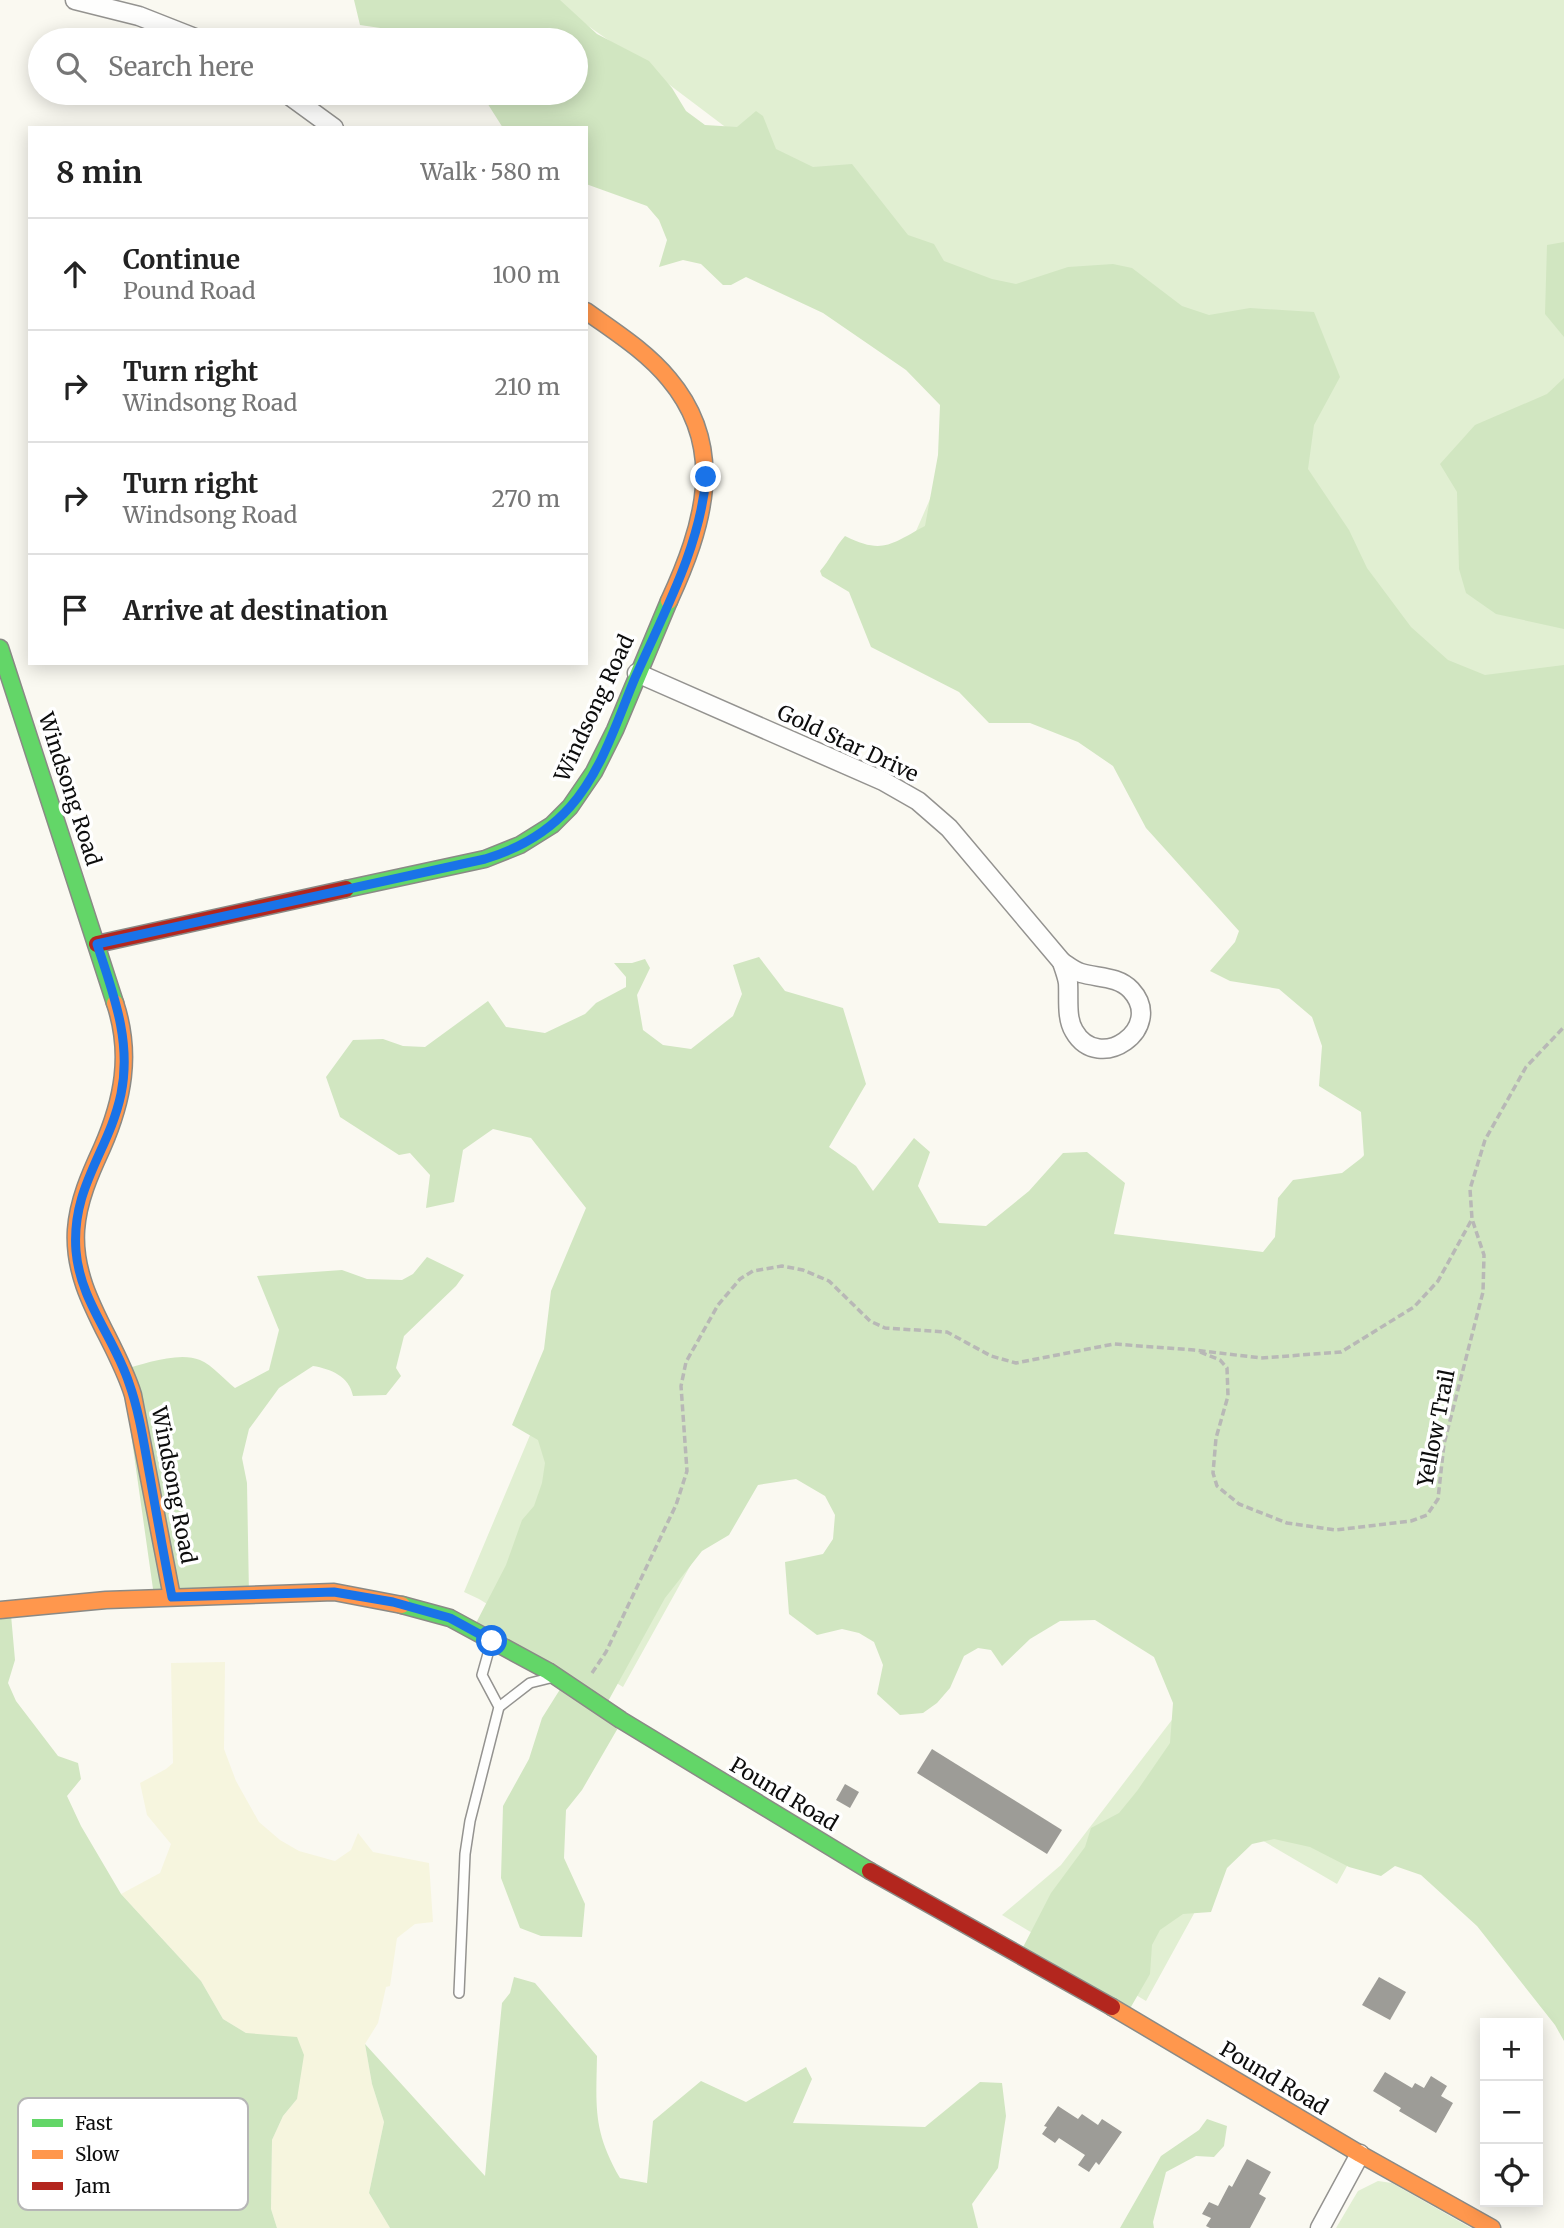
<!DOCTYPE html>
<html lang="en">
<head>
<meta charset="utf-8">
<style>
	body { margin:0; font-family:Merriweather,serif; background:#f6f6f6; color:#222 }
	.controls { position:absolute; right:21px; bottom:21px; display:grid; overflow:hidden; border-radius:0px; box-shadow:0 4px 18px #0003 }
	.controls button { width:63px; height:63px; display:grid; place-items:center; padding:0; border:0; border-bottom:2px solid #e0e0e0; background:#fff; color:#222; font:35px sans-serif }
	.stop { position:absolute; width:21px; height:21px; margin:-16px; border:5px solid #1a73e8; border-radius:50%; background:#fff }
	.stop.end { background:#1a73e8; border-color:#fff; box-shadow:0 2px 7px #0008 }
	.list { margin:0; padding:0; list-style:none }
	h2 { display:flex; justify-content:space-between; align-items:center; height:91px; margin:0; padding:0 28px; font-size:30px }
	h2 small { font-size:23px; font-weight:400; color:#767676 }
	.list li { display:grid; grid-template-columns:46px 1fr auto; gap:21px; align-items:center; box-sizing:border-box; height:112px; padding:0 28px; border-top:2px solid #e0e0e0 }
	.list b { display:block; font-size:26px; white-space:nowrap }
	.list p { margin:0; font-size:23px; white-space:nowrap; color:#767676 }
	.list em { font-size:23px; font-style:normal; color:#767676 }
	.icon { flex:none; width:38px; height:38px; fill:none; stroke:currentColor; stroke-width:2; stroke-linecap:round; stroke-linejoin:round }
	.map { position:relative; flex:none; width:1564px; height:2228px; overflow:hidden }
	.search { position:absolute; background:#fff; box-shadow:0 4px 18px #0003; left:28px; top:28px; width:560px; height:77px; display:flex; align-items:center; gap:18px; box-sizing:border-box; padding:0 24px; border-radius:38px; color:#767676; font-size:26px }
	.panel { position:absolute; background:#fff; box-shadow:0 4px 18px #0003; left:28px; top:126px; width:560px; height:539px; border-radius:0px }
	.map>svg:first-child { display:block }
	.farmland { fill:#f6f5de }
	.green { fill:#e1efd2 }
	.forest { fill:#d1e6c1 }
	.building { fill:#9d9c97 }
	.lines { fill:none; stroke-linecap:round; stroke-linejoin:round }
	.lane-casing { stroke:#949390; stroke-width:12 }
	.street-casing { stroke:#949390; stroke-width:21 }
	.fast-casing { stroke:#8a8a86; stroke-width:19 }
	.slow-casing { stroke:#8a8a86; stroke-width:19 }
	.jam-casing { stroke:#8a8a86; stroke-width:19 }
	.path { stroke:#b8b8b6; stroke-width:3.5; stroke-dasharray:7 3.5; stroke-linecap:butt }
	.lane { stroke:#fefefd; stroke-width:9 }
	.street { stroke:#fefefd; stroke-width:18 }
	.fast { stroke:#63d668; stroke-width:16 }
	.slow { stroke:#ff974d; stroke-width:16 }
	.jam { stroke:#b3261e; stroke-width:16 }
	.route { stroke:#1a73e8; stroke-width:9 }
	.labels { text-anchor:middle; dominant-baseline:central; stroke-width:7; stroke-linejoin:round; paint-order:stroke }
	.street-label { font-size:21px; fill:#0d0d0d; stroke:#fff }
	.key { fill:#fff; stroke:#b6b6b6; stroke-width:2 }
	.key-label { font-size:19px; fill:#0d0d0d }
</style>
</head>
<body>
<div class="map">
<svg width="1564" height="2228" viewBox="0 0 1564 2228">
	<rect width="100%" height="100%" fill="#faf9f1"/>
	<path class="farmland" d="M225,1662L224,1749L236,1781L259,1822L280,1840L299,1851L335,1861L351,1850L358,1833L373,1852L429,1863L433,1922L415,1924L397,1938L390,1986L386,1987L378,2023L365,2044L372,2084L384,2122L369,2193L390,2228H277L271,2209L272,2140L283,2116L297,2099L246,2033L223,2019L201,1981L121,1894L160,1873L171,1844L147,1815L140,1783L166,1769L173,1763L171,1663Z"/>
	<g class="green">
		<path d="M551,0H1564V1617L1471,1643L1337,1884L1241,1828L1146,2001L1002,1915L1061,1865L1298,1555L1140,1492L1202,1422L855,1269L623,1687L479,1599L464,1592L594,1283L663,1129L1203,1358L1550,920L1443,836L1337,891L913,538L1010,316L732,132L634,58Z"/>
		<path d="M1378,2181L1392,2183L1471,2228H1336L1358,2191Z"/>
	</g>
	<g class="forest">
		<path d="M354,0H560L597,34L649,61L672,88L686,111L705,125L737,127L756,111L763,116L776,149L813,167L852,164L908,235L934,244L944,261L992,279L1016,284L1068,267L1113,264L1132,268L1182,306L1209,315L1250,308L1314,312L1340,377L1314,425L1308,469L1349,530L1367,568L1411,627L1448,660L1485,675L1564,665V2041L1555,2025L1477,1926L1421,1875L1395,1866L1381,1876L1349,1867L1310,1847L1274,1839L1252,1844L1227,1868L1211,1912L1183,1914L1160,1930L1152,1945L1150,1974L1128,2012L1019,1955L1051,1893L1085,1847L1091,1828L1119,1813L1137,1791L1170,1743L1173,1703L1154,1657L1095,1620L1060,1621L1030,1639L1002,1666L991,1650L978,1648L964,1656L950,1688L937,1703L923,1713L900,1715L877,1694L883,1665L874,1642L859,1633L842,1629L817,1635L789,1614L785,1562L823,1554L833,1539L835,1515L825,1496L796,1479L758,1485L729,1535L702,1551L665,1598L606,1705L622,1721L582,1790L566,1810L564,1858L585,1904L582,1937L541,1936L520,1928L501,1878L503,1806L529,1759L542,1718L564,1683L475,1625L506,1565L522,1520L534,1506L542,1483L545,1463L538,1440L512,1425L544,1349L551,1291L586,1208L531,1138L493,1129L463,1150L454,1202L426,1208L430,1175L410,1153L399,1155L340,1117L326,1077L353,1040L383,1039L403,1046L425,1047L488,1001L506,1027L545,1033L585,1014L596,1003L626,987V977L614,963H632L645,959L650,968L637,995L643,1030L663,1045L691,1049L733,1016L742,994L733,965L759,957L785,991L843,1008L866,1084L829,1147L856,1166L873,1191L914,1138L930,1152L918,1186L939,1223L986,1226L1029,1191L1063,1153L1087,1152L1125,1183L1114,1234L1263,1252L1275,1237L1278,1198L1293,1180L1342,1173L1364,1156L1361,1112L1319,1086L1322,1046L1312,1017L1279,989L1230,981L1210,971L1235,942L1239,931L1146,828L1113,766L1078,742L1030,723H989L959,692L871,647L849,592L822,576L820,571C830,560 835,547 845,536C883,555 891,544 925,526L938,455L940,405L906,370L823,313L746,277L731,285H723L701,264L683,260L659,267L667,240L659,220L647,206L586,184V128H503L484,98L468,93H576V40H401L387,29L360,25Z"/>
		<path d="M1564,242V337L1545,314L1547,245Z"/>
		<path d="M1564,378V629L1496,614L1466,593L1459,569L1457,492L1440,464L1475,425L1547,394Z"/>
		<path d="M427,1257L464,1275L456,1286L404,1336L396,1368L401,1376L386,1395L353,1396C349,1376 331,1369 313,1366L279,1388L249,1429L242,1458L247,1483L249,1594L155,1603L122,1370C143,1364 179,1351 200,1360C212,1365 225,1380 235,1388L269,1370L279,1330L257,1276L342,1270L367,1279L402,1280L413,1274Z"/>
		<path d="M11,1615L15,1660L8,1683L16,1701L58,1756L78,1763L81,1779L67,1796L81,1826L121,1894L201,1981L223,2019L246,2033L297,2037L304,2055L297,2099L283,2116L272,2140L271,2209L277,2228H0V1617Z"/>
		<path d="M514,1977L535,1983L597,2056C596,2108 593,2131 620,2178L647,2183L653,2121L701,2081L746,2102L806,2067L812,2079L793,2123L925,2127L980,2082L1002,2083L1006,2116L998,2168L972,2204L978,2228H390L369,2193L384,2122L372,2084L365,2044L485,2176L502,2003L510,1993Z"/>
		<path d="M1207,2119L1227,2126L1224,2146L1214,2157L1196,2156L1166,2172L1153,2222L1154,2228H1120L1161,2156L1199,2130Z"/>
	</g>
	<g class="building">
		<path d="M932,1749L1062,1830L1047,1854L917,1773Z"/>
		<path d="M845,1784L859,1792L850,1808L836,1800Z"/>
		<path d="M1379,1977L1406,1992L1390,2020L1362,2005Z"/>
		<path d="M1385,2072L1412,2088L1415,2083L1424,2088L1431,2076L1447,2086L1441,2096L1453,2103L1436,2133L1399,2111L1401,2108L1373,2091Z"/>
		<path d="M1058,2106L1078,2119L1082,2114L1098,2125L1102,2119L1122,2132L1099,2165L1096,2162L1089,2172L1078,2165L1085,2155L1059,2138L1055,2143L1042,2134L1047,2127L1044,2126Z"/>
		<path d="M1247,2159L1271,2172L1259,2194L1266,2198L1250,2228H1210L1206,2226L1211,2218L1202,2214L1209,2202L1218,2206L1229,2185L1232,2187Z"/>
	</g>
	<g class="lines">
		<g class="lane-casing">
			<g id="lane">
				<path d="M499,1707L530,1683L550,1678"/>
				<path d="M459,1993L465,1854L470,1821L499,1707L482,1675L491,1643"/>
			</g>
		</g>
		<g class="street-casing">
			<g id="street">
				<path d="M75,0L139,16L200,40"/>
				<path d="M286,93L334,128"/>
				<path d="M637,673L883,781L918,801L949,828L1062,962"/>
				<path d="M1062,962C1068,966 1074,971 1081,973C1098,978 1118,976 1131,990C1166,1028 1099,1075 1074,1031C1066,1018 1069,998 1068,983C1067,976 1064,969 1062,962Z"/>
				<path d="M1320,2228L1360,2154"/>
			</g>
		</g>
		<g class="fast-casing">
			<g id="fast">
				<path d="M0,648L115,1003"/>
				<path d="M346,889L485,859L520,845L552,825L570,807L594,772L615,730L669,601"/>
				<path d="M402,1605L450,1618L548,1671L621,1720L870,1871"/>
			</g>
		</g>
		<g class="slow-casing">
			<g id="slow">
				<path d="M586,311C615,332 646,351 669,379C728,449 703,527 669,601"/>
				<path d="M115,1003C132,1054 123,1100 102,1148C90,1174 78,1201 76,1230C72,1292 116,1339 133,1395L172,1597"/>
				<path d="M0,1610L106,1600L334,1592L402,1605"/>
				<path d="M1112,2007L1360,2154L1492,2228"/>
			</g>
		</g>
		<g class="jam-casing">
			<g id="jam">
				<path d="M97,944L346,889"/>
				<path d="M870,1871L1112,2007"/>
			</g>
		</g>
		<g class="path">
			<path d="M1200,1352L1220,1360L1227,1368L1228,1396L1216,1438L1213,1473L1217,1486L1239,1504L1287,1523L1336,1530L1411,1521L1427,1515L1438,1499L1444,1444L1483,1292L1484,1255L1472,1219"/>
			<path d="M592,1673L606,1652L676,1505L687,1471L681,1386L686,1362L718,1305L740,1279L753,1271L782,1266L803,1270L829,1281L870,1321L885,1328L947,1332L991,1356L1016,1363L1114,1344L1194,1350L1261,1358L1341,1352L1414,1307L1438,1281L1472,1219L1470,1189L1485,1140L1526,1067L1564,1027"/>
		</g>
		<use href="#lane" class="lane"/>
		<use href="#street" class="street"/>
		<use href="#fast" class="fast"/>
		<use href="#slow" class="slow"/>
		<use href="#jam" class="jam"/>
	</g>
	<g class="lines">
		<path class="route" d="M492,1641L450,1618L393,1602L334,1592L172,1597C164,1557 157,1517 150,1477C144,1445 140,1414 129,1383C114,1337 80,1301 76,1251C71,1187 109,1151 121,1094C132,1041 113,993 97,944L485,859C518,849 547,833 570,807C602,771 617,721 635,678C663,614 700,548 706,477"/>
	</g>
	<g class="labels">
		<g class="street-label">
			<text transform="translate(594 708) rotate(-65)">Windsong Road</text>
			<text transform="translate(848 743) rotate(25)">Gold Star Drive</text>
			<text transform="translate(70 789) rotate(72)">Windsong Road</text>
			<text transform="translate(1436 1428) rotate(-79)">Yellow Trail</text>
			<text transform="translate(174 1485) rotate(79)">Windsong Road</text>
			<text transform="translate(784 1794) rotate(31)">Pound Road</text>
			<text transform="translate(1274 2078) rotate(31)">Pound Road</text>
		</g>
	</g>
	<rect x="18" y="2098" width="230" height="112" rx="10" class="key"/>
	<rect x="32" y="2119" width="31" height="8" fill="#63d668"/>
	<rect x="32" y="2150" width="31" height="9" fill="#ff974d"/>
	<rect x="32" y="2182" width="31" height="8" fill="#b3261e"/>
	<g class="key-label">
		<text x="75" y="2130">Fast</text>
		<text x="75" y="2161">Slow</text>
		<text x="75" y="2193">Jam</text>
	</g>
</svg>
<div class="controls">
<button>+</button>
<button>−</button>
<button><svg class="icon" aria-label="locate" viewBox="0 0 24 24"><circle cx="12" cy="12" r="6"/><path d="M12 2v4M12 18v4M2 12h4M18 12h4"/></svg></button>
</div>
<div class="stop" style="left:492px;top:1641px"></div>
<div class="stop end" style="left:706px;top:477px"></div>
<div class="search"><svg class="icon" aria-label="search" viewBox="0 0 24 24"><circle cx="10" cy="10" r="6"/><path d="M15 15l6 6"/></svg>Search here</div>
<section class="panel">
<h2>8 min<small>Walk · 580 m</small></h2>
<ul class="list">
<li><svg class="icon" aria-label="ahead" viewBox="0 0 24 24"><path d="M12 20V5M6 11l6-6 6 6"/></svg><div><b>Continue</b><p>Pound Road</p></div><em>100 m</em></li>
<li><svg class="icon" aria-label="right" viewBox="0 0 24 24"><path d="M7 20v-9h11M14 6l5 5-5 5"/></svg><div><b>Turn right</b><p>Windsong Road</p></div><em>210 m</em></li>
<li><svg class="icon" aria-label="right" viewBox="0 0 24 24"><path d="M7 20v-9h11M14 6l5 5-5 5"/></svg><div><b>Turn right</b><p>Windsong Road</p></div><em>270 m</em></li>
<li><svg class="icon" aria-label="arrive" viewBox="0 0 24 24"><path d="M6 21V4h12l-3 4 3 4H6"/></svg><div><b>Arrive at destination</b></div></li>
</ul>
</section>
</div>
</body>
</html>
